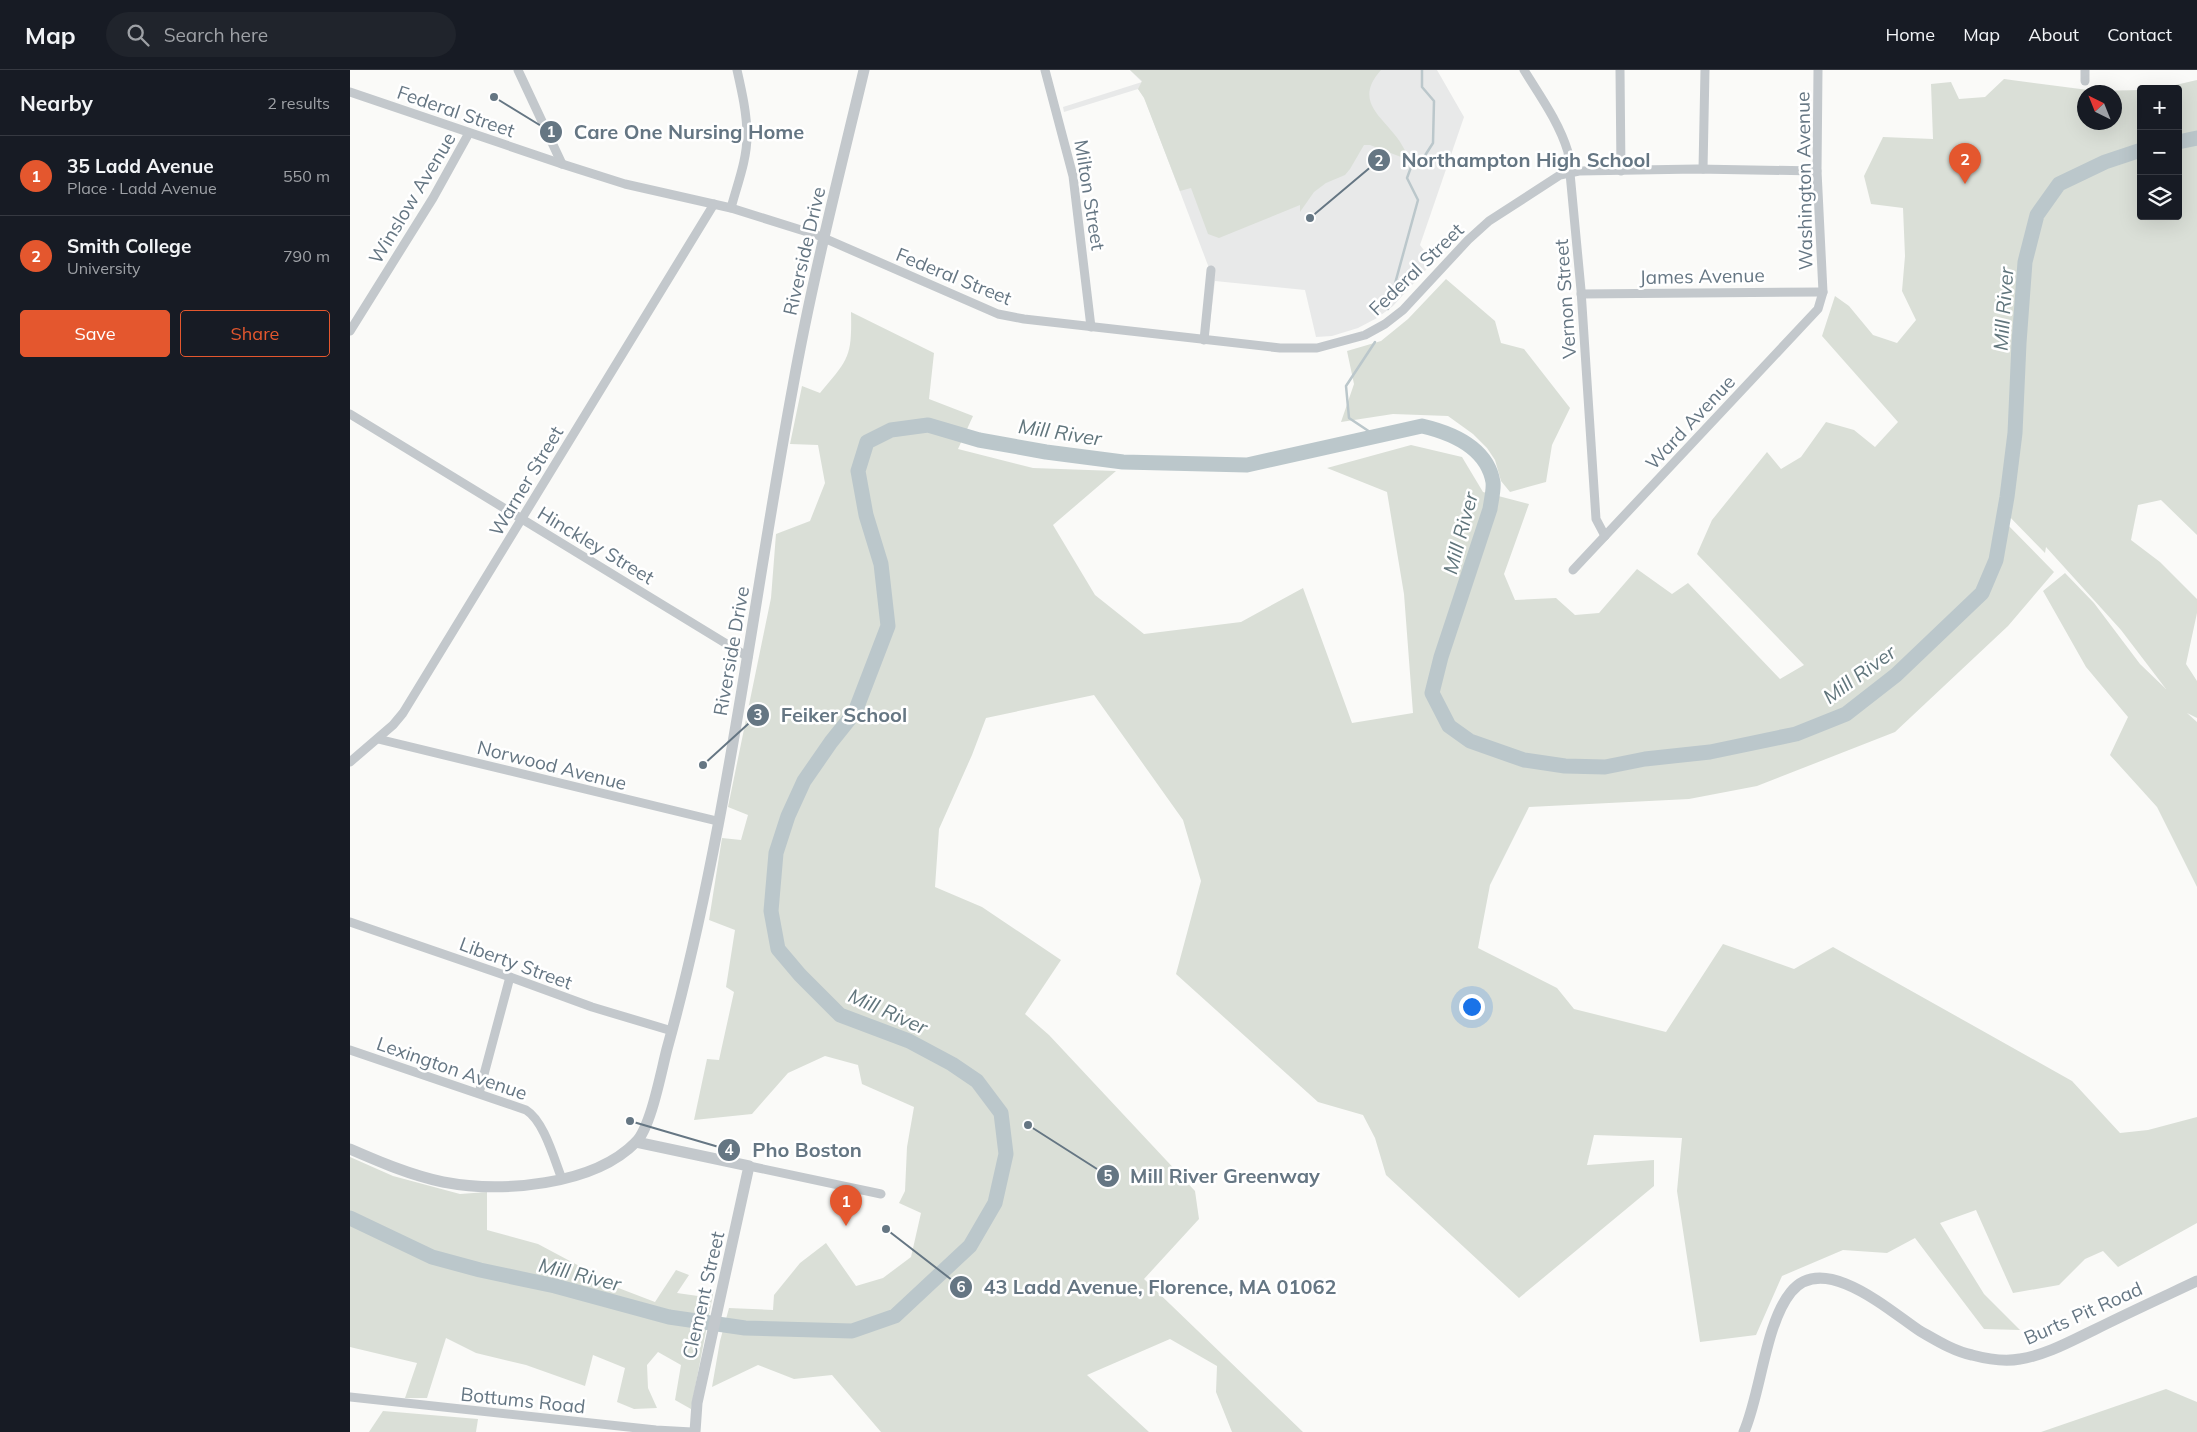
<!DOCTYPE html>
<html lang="en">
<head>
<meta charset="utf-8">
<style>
	body { margin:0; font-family:Mulish,sans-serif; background:#20242c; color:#f1f3f6 }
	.controls { position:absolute; right:15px; top:15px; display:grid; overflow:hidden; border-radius:5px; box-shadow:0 5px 20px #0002 }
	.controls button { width:45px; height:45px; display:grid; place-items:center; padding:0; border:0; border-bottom:1px solid #363941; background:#171b24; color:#f1f3f6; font:25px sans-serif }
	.compass { position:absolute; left:1727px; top:15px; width:45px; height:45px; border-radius:50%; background:#171b24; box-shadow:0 5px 20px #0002; rotate:317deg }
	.you { position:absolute; left:1121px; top:936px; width:18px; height:18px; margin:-12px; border:4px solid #fff; border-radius:50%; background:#1a73e8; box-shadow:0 0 0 8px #1a73e833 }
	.badge { display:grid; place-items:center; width:32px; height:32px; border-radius:50%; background:#e4572e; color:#fff; font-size:16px; font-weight:700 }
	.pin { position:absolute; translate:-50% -41px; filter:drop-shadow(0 1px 2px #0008) }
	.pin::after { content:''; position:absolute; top:26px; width:18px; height:15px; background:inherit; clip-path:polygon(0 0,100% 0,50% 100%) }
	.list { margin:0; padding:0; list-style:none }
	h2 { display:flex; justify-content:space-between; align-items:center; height:65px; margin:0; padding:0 20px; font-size:21px }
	h2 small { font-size:16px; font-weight:400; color:#9ea1a6 }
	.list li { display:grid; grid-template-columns:32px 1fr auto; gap:15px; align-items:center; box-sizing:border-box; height:80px; padding:0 20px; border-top:1px solid #363941 }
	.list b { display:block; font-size:19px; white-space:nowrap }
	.list p { margin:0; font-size:16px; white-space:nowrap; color:#9ea1a6 }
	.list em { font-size:16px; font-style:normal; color:#9ea1a6 }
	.actions { display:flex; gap:10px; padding:15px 20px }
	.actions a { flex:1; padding:11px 0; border:1px solid #e4572e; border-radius:5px; text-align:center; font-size:18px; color:#e4572e }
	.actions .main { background:#e4572e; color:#fff }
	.icon { flex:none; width:28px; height:28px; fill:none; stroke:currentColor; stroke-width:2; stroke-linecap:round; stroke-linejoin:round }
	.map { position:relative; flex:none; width:1847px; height:1362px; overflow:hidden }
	header { display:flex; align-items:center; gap:30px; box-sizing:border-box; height:70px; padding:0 25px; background:#171b24; border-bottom:1px solid #363941 }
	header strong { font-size:24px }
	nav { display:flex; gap:28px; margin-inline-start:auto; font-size:18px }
	.search { width:350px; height:45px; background:#20242c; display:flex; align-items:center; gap:12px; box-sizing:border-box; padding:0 18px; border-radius:28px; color:#9ea1a6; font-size:19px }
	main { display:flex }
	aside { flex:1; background:#171b24 }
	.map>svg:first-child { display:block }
	.built { fill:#e8e9e9 }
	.green { fill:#dadfd7; fill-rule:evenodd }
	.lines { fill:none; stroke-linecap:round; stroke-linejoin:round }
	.stream { stroke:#bbc7cb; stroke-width:2.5 }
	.river { stroke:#bbc7cb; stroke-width:15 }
	.minor { stroke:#c3c8cc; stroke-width:9 }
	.tertiary { stroke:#c3c8cc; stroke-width:11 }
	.labels { text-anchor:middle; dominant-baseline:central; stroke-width:5; stroke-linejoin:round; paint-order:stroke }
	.street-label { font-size:19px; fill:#657683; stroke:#fff }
	.water-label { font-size:20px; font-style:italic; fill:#60757c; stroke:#fff }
	.leader { fill:none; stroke:#657683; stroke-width:2 }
	.callout-dot { fill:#657683; stroke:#fff; stroke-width:2 }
	.mark-label { font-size:15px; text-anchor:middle; font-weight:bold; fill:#fff }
	.callout-label { font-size:20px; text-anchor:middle; font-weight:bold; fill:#657683; stroke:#fff; stroke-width:5; stroke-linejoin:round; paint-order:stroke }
</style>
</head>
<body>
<header>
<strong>Map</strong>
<div class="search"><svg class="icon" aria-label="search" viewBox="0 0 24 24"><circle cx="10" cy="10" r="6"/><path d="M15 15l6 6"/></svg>Search here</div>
<nav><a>Home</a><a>Map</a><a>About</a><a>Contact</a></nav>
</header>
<main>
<aside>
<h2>Nearby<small>2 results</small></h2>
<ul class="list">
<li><span class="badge">1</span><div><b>35 Ladd Avenue</b><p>Place · Ladd Avenue</p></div><em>550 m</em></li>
<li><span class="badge">2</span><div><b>Smith College</b><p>University</p></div><em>790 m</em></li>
</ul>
<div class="actions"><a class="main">Save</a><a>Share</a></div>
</aside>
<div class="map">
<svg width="1847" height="1362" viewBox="0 0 1847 1362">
	<rect width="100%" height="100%" fill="#fafaf8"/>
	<path class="built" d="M780,0H1087L1114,47L1070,175L1083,192L1043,236L1027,248L1008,258L982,266L966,267L955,220L865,211L859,262V198L794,27L788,19L714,42L713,37L792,12Z"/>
	<g class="green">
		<path d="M780,0H1031C998,37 1044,50 1057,85L1056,87H1051L1020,75H1014L1000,99L995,105L976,113L964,122L950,142V135L869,168L858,164L841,118L830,121L794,28L788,19L792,11Z"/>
		<path d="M1654,9L1746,21L1791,20V146H1828V19H1808L1847,10V465L1811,430L1788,435L1781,470L1810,492L1847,529V543L1836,594L1847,611V648L1837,643L1847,652V817L1807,737L1760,685L1778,647L1736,597L1693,521L1715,503L1744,533L1790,594L1816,619L1771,560L1696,477L1695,483L1653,440L1652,449L1704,502L1658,556L1545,662L1407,716L1339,729L1179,737L1140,815L1128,878L1207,918L1224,939L1316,962L1373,874L1444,899L1483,877L1722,1011L1770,1063L1798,1060L1847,1047V1153L1768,1197L1753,1181L1735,1189L1709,1215L1663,1223L1626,1140L1590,1153L1634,1224L1670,1260L1634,1259L1565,1168L1537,1183L1493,1180L1432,1206L1406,1265L1350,1272L1327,1121L1332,1068L1244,1065L1237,1095L1304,1090V1116L1169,1228L1036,1105L1025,1068L1013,1045L968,1032L826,904L851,811L833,750L744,625L636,648L622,685L589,759L585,817L632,837L711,890L675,944L699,965L845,1121L849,1149L794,1209L953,1362H882L866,1322L867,1296L820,1269L737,1305L799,1362H531L482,1305L444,1309L408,1295L362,1317L370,1271L379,1238L423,1240L424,1225L450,1193L476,1173L506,1216L533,1208L561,1187L571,1143L549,1133L555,1121L557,1077L564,1037L512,1014L508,995L475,986L438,1003L402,1044L344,1050L357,989L369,990L384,922L376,917L385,860L359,850L372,768L391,770L398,745L378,737L421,528L426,464L460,451L475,413L468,375L440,374L452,316L470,323C499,289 502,287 501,242L584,283L579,329L623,346L608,379L683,398L766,401L703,455L745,525L794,564L891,552L953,518L1002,653L1063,643L1054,524L1037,422L977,398L1061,375L1112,387L1133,422L1179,434L1154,504L1165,530L1206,528L1225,545L1249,543L1287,499L1322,524L1338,513L1430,609L1454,595L1347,484L1362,450L1417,382L1431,399L1451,387L1476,352L1504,360L1525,377L1548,352L1472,266L1485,226L1499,236L1523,265L1547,273L1566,250L1552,221L1555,186L1553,138L1521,134L1514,106L1533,67L1583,69L1581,14L1601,12L1609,29L1635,27ZM1734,22H1764V52H1734Z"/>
		<path d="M1096,209L1145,251L1151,273L1174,279L1220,338L1202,375L1196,412L1160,422L1151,411L1145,390L1137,378L1123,364L1098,346L1043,344L991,352L1004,314L997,281L1031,271L1058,249Z"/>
		<path d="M0,1087L43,1106L110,1124L137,1122V1160L188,1174L233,1198L245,1209L305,1232L326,1200L339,1205L327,1223L348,1226L364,1219L341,1339L325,1330L331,1295L308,1282L297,1295L298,1318L307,1338L284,1339L267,1332L275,1298L243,1285L235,1316L176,1295L126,1283L96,1268L77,1328H55L67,1293L0,1277Z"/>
		<path d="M1816,1319L1847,1332V1362H1691Z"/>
		<path d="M33,1341L128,1349L126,1362H19Z"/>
	</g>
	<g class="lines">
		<g class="stream">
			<path d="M1038,239L1068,130L1057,108L1064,89L1074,87L1083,73L1084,31L1072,17V0"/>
			<path d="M1025,272L996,316L999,348L1026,366"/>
		</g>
		<g class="river">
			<path d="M1828,72L1847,68"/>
			<path d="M0,1148L82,1187L130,1200L205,1216L319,1247L395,1258L502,1261L545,1246L620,1176L645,1133L656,1084L651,1043L627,1011L602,994L559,971L490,945L450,905L428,879L421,841L426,783L438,746L454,711L481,672L505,642L538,556L531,494L516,445L508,401L517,372L541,360L578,355L629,370L696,382L773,392L897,395L1072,356C1102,363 1137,378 1143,412C1144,420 1141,431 1140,439L1091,587L1082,623L1099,656L1120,671L1174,690L1215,696L1255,697L1295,689L1360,682L1446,664L1496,644L1546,605L1632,523L1646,490L1657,427L1665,363L1669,273L1675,192L1687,145L1709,114L1755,92L1791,80"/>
		</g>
		<g class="minor">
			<path d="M168,0L212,94"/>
			<path d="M695,0L723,106L741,257"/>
			<path d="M1174,0C1190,26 1209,52 1218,82L1231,220L1246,449L1255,466"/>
			<path d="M1270,0L1271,101"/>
			<path d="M1735,0V11"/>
			<path d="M0,22L212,94L275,114L381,138L467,165L648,244L674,249L930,278H967L1015,265L1035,254L1053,240L1118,170L1139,151L1210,105L1229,101L1347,99L1467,101"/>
			<path d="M1353,99L1355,0"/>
			<path d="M381,138C387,115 397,90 397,66C397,44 392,22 387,0"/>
			<path d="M1231,224L1473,222"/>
			<path d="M0,261L83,128L119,63"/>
			<path d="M854,270L861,200"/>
			<path d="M0,344L398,587"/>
			<path d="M1223,500L1468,239L1473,222L1467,101L1468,0"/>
			<path d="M28,669L367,751"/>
			<path d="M0,692L43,655L53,643L364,134"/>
			<path d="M0,852L160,907L242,937L322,961"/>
			<path d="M0,980L176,1040C194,1051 204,1089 212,1109"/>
			<path d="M129,1023L160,907"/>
			<path d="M399,1096L531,1124"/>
			<path d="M0,1327L306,1360L342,1362"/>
		</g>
		<g class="tertiary">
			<path d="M286,1072L399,1096L347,1333L345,1362"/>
			<path d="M0,1079C30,1092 60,1105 93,1112C151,1123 243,1116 286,1072C301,1057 311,1002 317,979C377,763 402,536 443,316C462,210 489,105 514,0"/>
			<path d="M1394,1362C1411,1323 1415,1254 1441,1222C1474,1181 1541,1242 1570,1261C1586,1270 1603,1281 1622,1285C1637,1289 1655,1292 1670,1289C1696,1285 1721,1271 1744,1260C1778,1243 1813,1227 1847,1211"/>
		</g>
	</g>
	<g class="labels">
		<g class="street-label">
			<text transform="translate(106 41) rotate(19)">Federal Street</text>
			<text transform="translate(1454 111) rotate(-91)">Washington Avenue</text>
			<text transform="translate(740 125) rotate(81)">Milton Street</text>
			<text transform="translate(62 128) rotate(-59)">Winslow Avenue</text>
			<text transform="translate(454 181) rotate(-77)">Riverside Drive</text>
			<text transform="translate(1066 199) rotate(-44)">Federal Street</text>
			<text transform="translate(604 206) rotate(22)">Federal Street</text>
			<text transform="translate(1352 206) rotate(-1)">James Avenue</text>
			<text transform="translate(1215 229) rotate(-94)">Vernon Street</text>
			<text transform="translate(1340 352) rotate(-47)">Ward Avenue</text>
			<text transform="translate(176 411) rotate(-59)">Warner Street</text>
			<text transform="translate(246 475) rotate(31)">Hinckley Street</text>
			<text transform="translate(381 581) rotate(-80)">Riverside Drive</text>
			<text transform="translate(202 695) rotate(14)">Norwood Avenue</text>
			<text transform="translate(166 893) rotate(20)">Liberty Street</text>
			<text transform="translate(102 998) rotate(19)">Lexington Avenue</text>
			<text transform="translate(353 1225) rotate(-77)">Clement Street</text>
			<text transform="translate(1733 1243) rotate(-24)">Burts Pit Road</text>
			<text transform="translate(173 1330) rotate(6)">Bottums Road</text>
		</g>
		<g class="water-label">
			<text transform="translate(1653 239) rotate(-86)">Mill River</text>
			<text transform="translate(710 362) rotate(9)">Mill River</text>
			<text transform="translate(1110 463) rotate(-75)">Mill River</text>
			<text transform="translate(1509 604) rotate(-36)">Mill River</text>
			<text transform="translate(538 941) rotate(24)">Mill River</text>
			<text transform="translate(230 1204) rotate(14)">Mill River</text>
		</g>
	</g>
	<path class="leader" d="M144 27L201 62M960 148L1029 90M353 695L408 645M280 1051L379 1080M678 1055L758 1106M536 1159L611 1217"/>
	<g class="callout-dot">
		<circle cx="144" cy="27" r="5"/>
		<circle cx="960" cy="148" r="5"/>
		<circle cx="353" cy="695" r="5"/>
		<circle cx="280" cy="1051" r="5"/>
		<circle cx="678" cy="1055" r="5"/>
		<circle cx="536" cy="1159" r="5"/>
		<circle cx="201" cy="62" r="12"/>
		<circle cx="1029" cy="90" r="12"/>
		<circle cx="408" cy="645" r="12"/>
		<circle cx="379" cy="1080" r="12"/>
		<circle cx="758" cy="1106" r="12"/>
		<circle cx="611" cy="1217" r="12"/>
	</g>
	<g class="mark-label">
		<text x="201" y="67">1</text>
		<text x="1029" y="96">2</text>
		<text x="408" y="650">3</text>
		<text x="379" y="1085">4</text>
		<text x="758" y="1111">5</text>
		<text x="611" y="1222">6</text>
	</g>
	<g class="callout-label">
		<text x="339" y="69">Care One Nursing Home</text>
		<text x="1176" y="97">Northampton High School</text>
		<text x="494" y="652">Feiker School</text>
		<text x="457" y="1087">Pho Boston</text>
		<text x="875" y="1113">Mill River Greenway</text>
		<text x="810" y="1224">43 Ladd Avenue, Florence, MA 01062</text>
	</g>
</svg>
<div class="controls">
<button>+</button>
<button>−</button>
<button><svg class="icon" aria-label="layers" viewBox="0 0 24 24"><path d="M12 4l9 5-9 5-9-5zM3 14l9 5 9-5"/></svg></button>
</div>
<svg class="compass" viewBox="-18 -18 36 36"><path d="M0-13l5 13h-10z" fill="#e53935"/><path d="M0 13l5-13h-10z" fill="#9ea1a6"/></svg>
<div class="you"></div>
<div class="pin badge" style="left:496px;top:1156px">1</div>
<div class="pin badge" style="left:1615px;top:114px">2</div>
</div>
</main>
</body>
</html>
